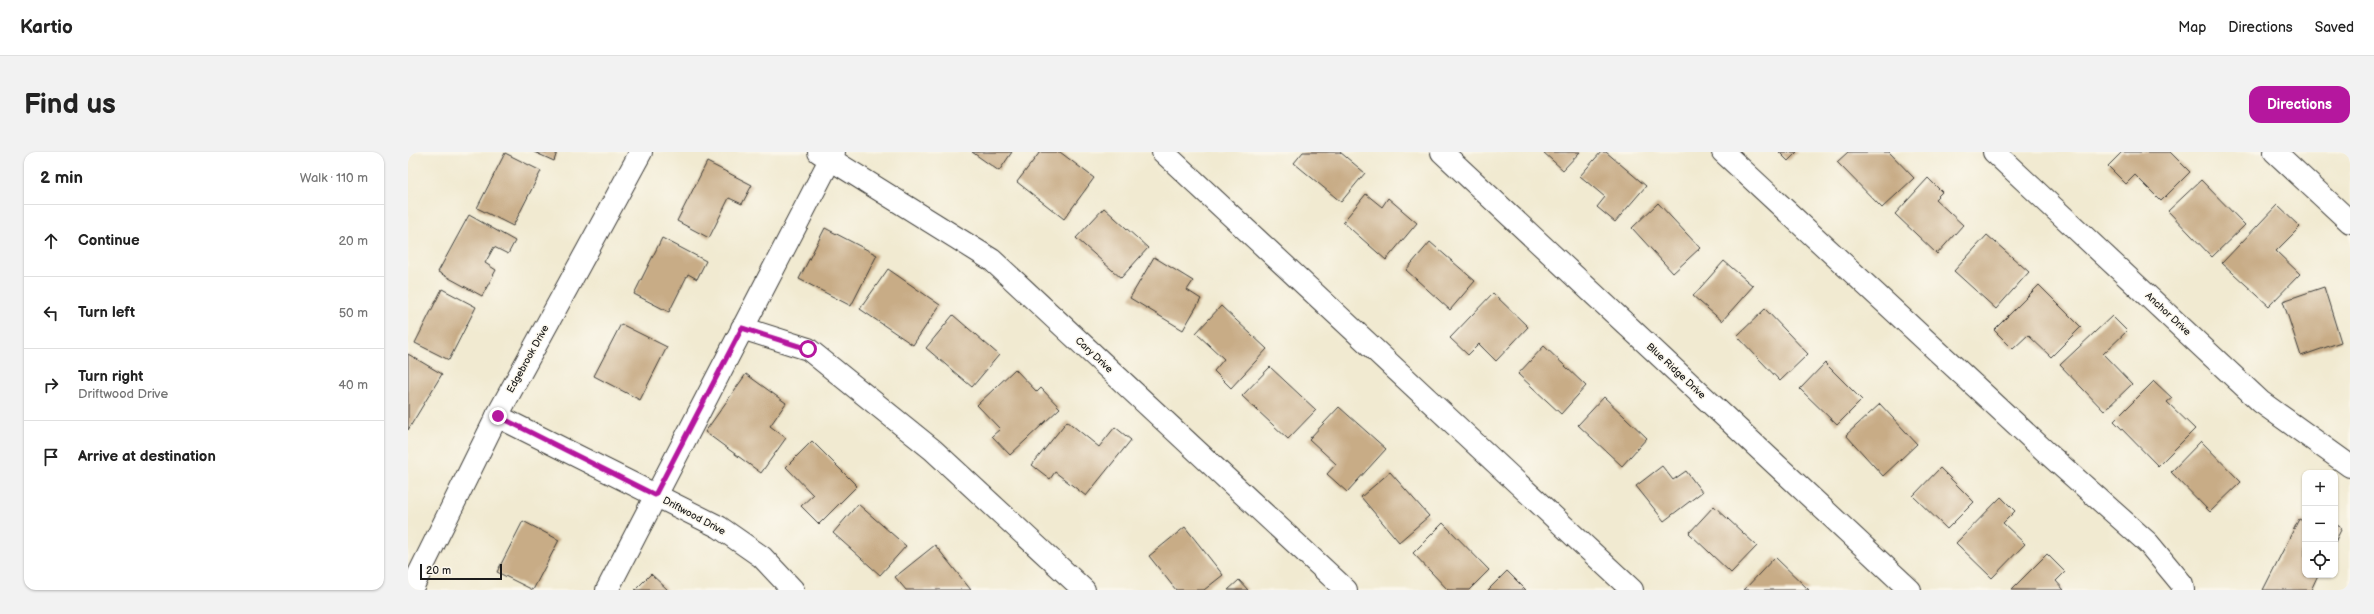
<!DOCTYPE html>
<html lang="en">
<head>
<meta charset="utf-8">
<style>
	body { margin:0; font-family:"Balsamiq Sans",sans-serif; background:#f2f2f2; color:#222 }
	.controls { position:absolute; right:12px; bottom:12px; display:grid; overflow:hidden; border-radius:8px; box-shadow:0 1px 3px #0004 }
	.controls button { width:36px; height:36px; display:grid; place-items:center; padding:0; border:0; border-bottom:1px solid #e0e0e0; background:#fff; color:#222; font:20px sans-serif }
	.scale { position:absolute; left:12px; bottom:10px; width:82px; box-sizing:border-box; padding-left:4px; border:2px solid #1c1c1c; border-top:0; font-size:11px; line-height:14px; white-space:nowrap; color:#1c1c1c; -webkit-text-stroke:3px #fbf7ec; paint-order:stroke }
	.stop { position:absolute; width:12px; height:12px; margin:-9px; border:3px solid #b5179e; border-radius:50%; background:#fff }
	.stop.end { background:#b5179e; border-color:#fff; box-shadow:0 1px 4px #0008 }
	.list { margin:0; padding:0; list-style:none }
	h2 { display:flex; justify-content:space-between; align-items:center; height:52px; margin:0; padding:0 16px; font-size:17px }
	h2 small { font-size:13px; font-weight:400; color:#767676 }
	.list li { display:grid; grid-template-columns:26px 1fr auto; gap:12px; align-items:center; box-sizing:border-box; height:72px; padding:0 16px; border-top:1px solid #e0e0e0 }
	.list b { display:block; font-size:15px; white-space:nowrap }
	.list p { margin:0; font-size:13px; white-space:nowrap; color:#767676 }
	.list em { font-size:13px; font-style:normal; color:#767676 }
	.icon { flex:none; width:22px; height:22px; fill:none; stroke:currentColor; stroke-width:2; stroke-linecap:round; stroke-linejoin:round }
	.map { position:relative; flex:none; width:1942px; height:438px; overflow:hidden; border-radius:12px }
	header { display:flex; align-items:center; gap:24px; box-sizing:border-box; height:56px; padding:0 20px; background:#fff; border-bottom:1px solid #e0e0e0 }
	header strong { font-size:19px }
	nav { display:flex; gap:22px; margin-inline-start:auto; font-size:14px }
	.intro { display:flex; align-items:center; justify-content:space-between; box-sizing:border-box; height:96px; padding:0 24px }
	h1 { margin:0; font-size:28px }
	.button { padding:10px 18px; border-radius:12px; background:#b5179e; color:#fff; font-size:14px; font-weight:700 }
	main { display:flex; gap:24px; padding:0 24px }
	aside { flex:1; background:#fff; border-radius:12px; box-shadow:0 1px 3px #0004 }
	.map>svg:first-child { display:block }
	.building { fill:#c8ac86 }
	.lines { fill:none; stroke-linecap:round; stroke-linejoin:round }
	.minor-casing { stroke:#3c3b37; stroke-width:24 }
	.minor { stroke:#fff; stroke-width:22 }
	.route { stroke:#b5179e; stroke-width:5 }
	.labels { text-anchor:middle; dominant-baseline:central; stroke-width:3; stroke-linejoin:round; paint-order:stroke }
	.street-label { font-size:10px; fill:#1c1c1c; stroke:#fbf7ec }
</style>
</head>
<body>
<header>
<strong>Kartio</strong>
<nav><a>Map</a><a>Directions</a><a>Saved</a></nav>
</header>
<div class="intro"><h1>Find us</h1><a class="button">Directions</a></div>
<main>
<aside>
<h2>2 min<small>Walk · 110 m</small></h2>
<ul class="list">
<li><svg class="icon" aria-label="ahead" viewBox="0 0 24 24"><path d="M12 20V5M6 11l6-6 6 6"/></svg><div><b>Continue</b></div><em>20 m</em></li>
<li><svg class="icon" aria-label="left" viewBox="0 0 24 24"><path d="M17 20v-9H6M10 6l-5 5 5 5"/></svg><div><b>Turn left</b></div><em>50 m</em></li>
<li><svg class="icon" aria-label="right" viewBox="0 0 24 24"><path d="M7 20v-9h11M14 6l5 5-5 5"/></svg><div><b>Turn right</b><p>Driftwood Drive</p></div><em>40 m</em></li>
<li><svg class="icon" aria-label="arrive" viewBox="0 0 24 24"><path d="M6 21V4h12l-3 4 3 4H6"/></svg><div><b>Arrive at destination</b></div></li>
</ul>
</aside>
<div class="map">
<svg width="1942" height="438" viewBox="0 0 1942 438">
	<rect width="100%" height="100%" fill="#fbf7ec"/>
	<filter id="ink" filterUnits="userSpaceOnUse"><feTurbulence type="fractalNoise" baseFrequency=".025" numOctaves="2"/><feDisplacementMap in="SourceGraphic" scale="8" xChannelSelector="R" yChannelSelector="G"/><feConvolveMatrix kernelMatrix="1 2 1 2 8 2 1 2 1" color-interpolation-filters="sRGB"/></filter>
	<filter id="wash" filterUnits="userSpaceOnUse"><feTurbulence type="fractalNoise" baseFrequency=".012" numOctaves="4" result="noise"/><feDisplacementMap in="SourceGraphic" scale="16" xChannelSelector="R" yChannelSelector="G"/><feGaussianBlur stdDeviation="0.9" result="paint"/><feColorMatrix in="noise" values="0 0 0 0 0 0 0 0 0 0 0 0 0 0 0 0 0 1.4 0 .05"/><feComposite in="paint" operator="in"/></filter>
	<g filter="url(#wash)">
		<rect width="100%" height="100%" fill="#f1ead1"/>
		<g id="blocks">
			<g class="building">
				<path d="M126,0H149L146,9Z"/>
				<path d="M564,0H604L591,19Z"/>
				<path d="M632,0H652L686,26L656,67L609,30Z"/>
				<path d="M895,0H932L957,21L933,50L886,11Z"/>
				<path d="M1135,0H1172L1155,18Z"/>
				<path d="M1193,0H1198L1238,34L1207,70L1189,55L1197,45L1172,24Z"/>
				<path d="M1371,0H1389L1380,9Z"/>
				<path d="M1440,0H1481L1506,26L1474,56L1429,10Z"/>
				<path d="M1714,0H1762L1782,20L1753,49L1727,23L1718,32L1700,14Z"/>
				<path d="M97,1L133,19L105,74L69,56Z"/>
				<path d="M299,10L344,33L334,52L321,46L301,86L269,69Z"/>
				<path d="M1520,26L1534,40L1527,47L1555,73L1529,102L1487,62Z"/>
				<path d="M1793,28L1837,73L1804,105L1760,59Z"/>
				<path d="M958,42L974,55L980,46L1009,71L978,108L935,70Z"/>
				<path d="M1250,51L1292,96L1265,121L1224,76Z"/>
				<path d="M1869,53L1892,75L1868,99L1892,122L1861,154L1814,111Z"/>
				<path d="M696,56L740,96L713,126L668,86Z"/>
				<path d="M61,63L107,89L100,102L86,95L77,111L88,118L74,144L30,120Z"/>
				<path d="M417,76L469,103L443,154L391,127Z"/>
				<path d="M1579,83L1621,120L1588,157L1546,119Z"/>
				<path d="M254,86L298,109L289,127L280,122L261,160L226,142Z"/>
				<path d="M1022,90L1067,129L1042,158L998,118Z"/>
				<path d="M746,105L785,129L779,138L793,147L775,178L722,146Z"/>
				<path d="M1316,109L1345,134L1314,169L1285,144Z"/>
				<path d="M480,117L532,153L505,193L452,157Z"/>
				<path d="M1631,133L1673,175L1643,205L1620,183L1605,197L1586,178Z"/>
				<path d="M1916,135L1933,190L1893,204L1875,149Z"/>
				<path d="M34,137L68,155L41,208L7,191Z"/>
				<path d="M1085,141L1120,175L1088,209L1071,192L1060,203L1042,186Z"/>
				<path d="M813,154L859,197L823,236L806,219L816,207L788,181Z"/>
				<path d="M1357,157L1400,202L1372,229L1329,184Z"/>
				<path d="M545,163L591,203L564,235L518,196Z"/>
				<path d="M1704,164L1719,179L1695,202L1724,232L1696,259L1652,213Z"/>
				<path d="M213,172L259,195L232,248L186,224Z"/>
				<path d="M1136,194L1178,234L1153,262L1110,222Z"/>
				<path d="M0,202L34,222L0,278Z"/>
				<path d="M1417,211L1454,248L1429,273L1392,237Z"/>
				<path d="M862,215L908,258L880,287L834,244Z"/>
				<path d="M607,217L629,240L633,236L652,256L602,303L584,284L592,277L569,253Z"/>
				<path d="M338,222L378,251L362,274L378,286L353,321L297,280Z"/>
				<path d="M1746,229L1764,246L1759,250L1787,277L1750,314L1706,269Z"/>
				<path d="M1196,245L1239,286L1214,314L1170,273Z"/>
				<path d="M1472,252L1509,292L1475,324L1438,283Z"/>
				<path d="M931,255L978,297L939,340L919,322L928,312L901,287Z"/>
				<path d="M659,269L691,295L707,275L723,288L678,344L647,320L642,327L624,313Z"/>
				<path d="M404,289L449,334L411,372L393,354L405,343L378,315Z"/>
				<path d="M1793,289L1833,330L1802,360L1763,320Z"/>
				<path d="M1254,314L1265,328L1278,319L1294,340L1256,369L1228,334Z"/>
				<path d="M1532,316L1566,350L1539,377L1505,344Z"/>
				<path d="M982,320L1021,364L991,390L953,345Z"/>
				<path d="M1593,345L1607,359L1595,371L1617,392L1584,426L1548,391Z"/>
				<path d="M450,352L498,394L472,423L425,381Z"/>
				<path d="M1306,354L1349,394L1323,421L1281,381Z"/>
				<path d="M1891,367L1897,370V423H1910L1903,438H1855Z"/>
				<path d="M115,369L151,388L125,438L89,420Z"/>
				<path d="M1035,371L1081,418L1061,438H1040L1005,401Z"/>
				<path d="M1927,372L1934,376L1927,390Z"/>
				<path d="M777,375L815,423L796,438H768L741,404Z"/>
				<path d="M527,393L563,438H498L487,425Z"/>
				<path d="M1639,402L1657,420L1648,429L1656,438H1603Z"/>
				<path d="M1367,405L1401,438H1336Z"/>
				<path d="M1099,419L1118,438H1080Z"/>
				<path d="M243,422L260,438H227Z"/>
				<path d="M831,428L840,438H820Z"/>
			</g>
		</g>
	</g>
	<g filter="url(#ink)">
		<use href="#blocks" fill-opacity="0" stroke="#3c3b37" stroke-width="1"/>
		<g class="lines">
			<g class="minor-casing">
				<g id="minor">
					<path d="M411,0L584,108L938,438"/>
					<path d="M755,0L1224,438"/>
					<path d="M1034,0L1502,438"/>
					<path d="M1315,0L1638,300L1740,391L1774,432L1775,438"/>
					<path d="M1586,0L1853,250L1942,314"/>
					<path d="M1867,0L1942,70"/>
					<path d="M334,176L400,197L525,298L676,438"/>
					<path d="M89,264L311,375L354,405L385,438"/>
					<path d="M3,438L89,264L233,0"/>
					<path d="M199,438L426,0"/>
				</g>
			</g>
			<use href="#minor" class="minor"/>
		</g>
	</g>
	<g class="lines" filter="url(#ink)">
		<path class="route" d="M90,264L247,343L334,176L400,197"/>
	</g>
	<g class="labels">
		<g class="street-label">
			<text transform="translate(1760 162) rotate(43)">Anchor Drive</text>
			<text transform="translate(686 203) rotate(43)">Cary Drive</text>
			<text transform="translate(120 207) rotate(-61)">Edgebrook Drive</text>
			<text transform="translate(1268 219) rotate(43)">Blue Ridge Drive</text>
			<text transform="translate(286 364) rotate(28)">Driftwood Drive</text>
		</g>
	</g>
</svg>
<div class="controls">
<button>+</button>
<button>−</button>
<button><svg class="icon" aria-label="locate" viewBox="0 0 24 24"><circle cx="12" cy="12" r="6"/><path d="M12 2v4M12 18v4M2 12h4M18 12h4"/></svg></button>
</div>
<div class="scale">20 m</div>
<div class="stop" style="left:400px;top:197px"></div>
<div class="stop end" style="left:90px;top:264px"></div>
</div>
</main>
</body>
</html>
